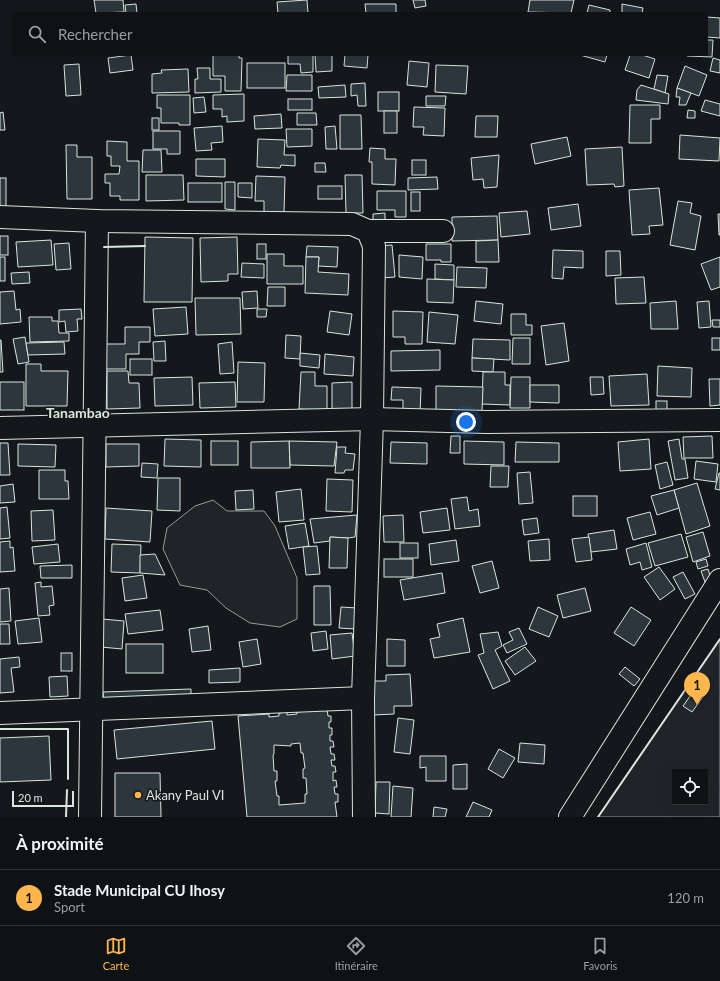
<!DOCTYPE html>
<html lang="fr">
<head>
<meta charset="utf-8">
<style>
	body { margin:0; font-family:Lato,sans-serif; background:#181b1e; color:#f1f3f6 }
	.controls { position:absolute; right:12px; bottom:12px; display:grid; overflow:hidden; border-radius:0px; box-shadow:0 4px 16px #0002 }
	.controls button { width:36px; height:36px; display:grid; place-items:center; padding:0; border:0; border-bottom:1px solid #2f3234; background:#0f1215; color:#f1f3f6; font:20px sans-serif }
	.scale { position:absolute; left:12px; bottom:10px; width:62px; box-sizing:border-box; padding-left:4px; border:2px solid #d8e6dc; border-top:0; font-size:11px; line-height:14px; white-space:nowrap; color:#d8e6dc; -webkit-text-stroke:3px #14181c; paint-order:stroke }
	.you { position:absolute; left:466px; top:422px; width:14px; height:14px; margin:-10px; border:3px solid #fff; border-radius:50%; background:#1a73e8; box-shadow:0 0 0 6px #1a73e833 }
	.badge { display:grid; place-items:center; width:26px; height:26px; border-radius:50%; background:#ffb74d; color:#111; font-size:13px; font-weight:700 }
	.pin { position:absolute; translate:-50% -33px; filter:drop-shadow(0 1px 2px #0008) }
	.pin::after { content:''; position:absolute; top:21px; width:14px; height:12px; background:inherit; clip-path:polygon(0 0,100% 0,50% 100%) }
	.list { margin:0; padding:0; list-style:none }
	h2 { display:flex; justify-content:space-between; align-items:center; height:52px; margin:0; padding:0 16px; font-size:17px }
	h2 small { font-size:13px; font-weight:400; color:#9b9ea0 }
	.list li { display:grid; grid-template-columns:26px 1fr auto; gap:12px; align-items:center; box-sizing:border-box; height:56px; padding:0 16px; border-top:1px solid #2f3234 }
	.list b { display:block; font-size:15px; white-space:nowrap }
	.list p { margin:0; font-size:13px; white-space:nowrap; color:#9b9ea0 }
	.list em { font-size:13px; font-style:normal; color:#9b9ea0 }
	.icon { flex:none; width:22px; height:22px; fill:none; stroke:currentColor; stroke-width:2; stroke-linecap:round; stroke-linejoin:round }
	.map { position:relative; flex:none; width:720px; height:817px; overflow:hidden }
	.search { position:absolute; background:#0f1215; box-shadow:0 4px 16px #0002; left:12px; right:12px; top:12px; height:44px; display:flex; align-items:center; gap:10px; box-sizing:border-box; padding:0 14px; border-radius:0px; color:#9b9ea0; font-size:15px }
	.sheet { height:108px; background:#0f1215 }
	nav { display:flex; justify-content:space-around; align-items:center; box-sizing:border-box; height:56px; border-top:1px solid #2f3234; background:#0f1215; font-size:11px; color:#9b9ea0 }
	nav a { display:grid; justify-items:center; gap:2px }
	nav .on { color:#ffb74d }
	.map>svg:first-child { display:block }
	.green { fill:#202428; stroke:#939e99; fill-rule:evenodd }
	.building { fill:#2c363c; stroke:#d8e6dc; fill-rule:evenodd }
	.lines { fill:none; stroke-linecap:round; stroke-linejoin:round }
	.minor-casing { stroke:#d8e6dc; stroke-width:24 }
	.minor { stroke:#14181c; stroke-width:22 }
	.wall { stroke:#d8e6dc; stroke-width:2 }
	.poi-dot { fill:#ffb74d; stroke:#14181c; stroke-width:1.5 }
	.labels { text-anchor:middle; dominant-baseline:central; stroke-width:3; stroke-linejoin:round; paint-order:stroke }
	.poi-label { font-size:13px; fill:#d8e6dc; stroke:#14181c; text-anchor:start }
	.neighbourhood-label { font-size:14px; font-weight:bold; fill:#d8e6dc; stroke:#14181c }
</style>
</head>
<body>
<div class="map">
<svg width="720" height="817" viewBox="0 0 720 817">
	<rect width="100%" height="100%" fill="#14181c"/>
	<g class="green">
		<path d="M213,500L227,511H264L275,526L297,578V619L280,627L250,623L226,608L207,590L180,585L163,549L167,528L195,506Z"/>
		<path d="M720,639V817H598ZM675,772H705V802H675Z"/>
	</g>
	<g class="building">
		<path d="M94,0H123L124,12L96,13Z"/>
		<path d="M307,0L308,13H278L277,2Z"/>
		<path d="M413,0H425L426,6L415,8Z"/>
		<path d="M530,0H574L571,13L528,12Z"/>
		<path d="M136,4L137,13H126L125,5Z"/>
		<path d="M365,4H396V13H366Z"/>
		<path d="M622,4L643,8L642,13H622Z"/>
		<path d="M589,5L610,10V13H587Z"/>
		<path d="M707,17L720,18V38L707,37Z"/>
		<path d="M707,40H713L712,57L687,56V55H707Z"/>
		<path d="M131,55L133,70L110,73L108,58Z"/>
		<path d="M213,55H239V58H242L241,91H225V76H213Z"/>
		<path d="M288,55H313V72L301,73L300,64H288Z"/>
		<path d="M315,55H332V71L316,72Z"/>
		<path d="M345,55H368L367,68L344,66Z"/>
		<path d="M580,55H607L605,62Z"/>
		<path d="M630,55H642L655,59L649,78L625,70Z"/>
		<path d="M713,58L720,60V73L710,71Z"/>
		<path d="M409,61L429,63L427,87L407,85Z"/>
		<rect x="247" y="63" width="38" height="25"/>
		<path d="M79,64L81,95L66,96L64,65Z"/>
		<path d="M436,65L468,66L466,94L435,92Z"/>
		<path d="M685,66L707,75L699,96L677,88Z"/>
		<path d="M197,68H210V79H221V92L195,93V79H198Z"/>
		<path d="M188,69L189,92L152,93V74L162,73L161,70Z"/>
		<path d="M287,75H312V91H286Z"/>
		<path d="M657,75L668,76L665,93L654,89Z"/>
		<path d="M365,83L366,106H358L357,95L351,96V84Z"/>
		<path d="M345,85L346,97L319,98L318,87Z"/>
		<path d="M641,85L669,94L668,104L636,100L637,90Z"/>
		<path d="M677,88L691,93L686,105H679L680,97H676Z"/>
		<rect x="378" y="92" width="21" height="19"/>
		<path d="M244,94V121L227,122V116L222,117V109H213V95Z"/>
		<path d="M157,95H190V125H179V123H161V108H157Z"/>
		<path d="M426,96H446L445,106H426Z"/>
		<path d="M204,97L206,112L194,113L193,98Z"/>
		<rect x="288" y="99" width="24" height="11"/>
		<path d="M705,100L720,104V116L701,111Z"/>
		<path d="M630,105H660V119H651V143H629Z"/>
		<path d="M414,107L445,108L444,136L423,135L424,127H413Z"/>
		<path d="M688,110L695,111V118H687Z"/>
		<rect x="384" y="111" width="13" height="22"/>
		<path d="M3,112L5,130H0V113Z"/>
		<path d="M297,113H316L317,125H297Z"/>
		<path d="M281,114L282,128L255,129L254,116Z"/>
		<path d="M340,115H361L362,149H340Z"/>
		<path d="M476,116H498L497,137H475Z"/>
		<rect x="152" y="118" width="7" height="12"/>
		<path d="M222,126L223,142L211,143L212,150L196,151L194,128Z"/>
		<path d="M335,126L337,149H326L325,127Z"/>
		<path d="M286,129H312V146L287,147Z"/>
		<path d="M153,131H180V154H167V149H153Z"/>
		<path d="M680,135L720,138L719,161L679,159Z"/>
		<path d="M567,137L571,156L535,164L531,144Z"/>
		<path d="M258,139L285,140L284,155H295V166L281,165L280,168L257,167Z"/>
		<path d="M107,141L127,142V161H139V200H120V196H110V183H105V174H119L120,166H111V156H107Z"/>
		<path d="M66,145H77V157H92V199H67Z"/>
		<path d="M622,147L624,186L615,187L614,184L587,185L585,149Z"/>
		<path d="M370,148L385,149V159H396L395,185L372,184V162H369Z"/>
		<path d="M143,150H161L162,172H142Z"/>
		<path d="M499,155L497,187L484,188L483,179L473,180L471,158Z"/>
		<path d="M196,159H225V177L196,176Z"/>
		<rect x="412" y="160" width="14" height="15"/>
		<path d="M315,163H325L326,172H315Z"/>
		<path d="M146,175H183L184,200L146,201Z"/>
		<path d="M345,175H362L363,213H346Z"/>
		<path d="M256,176L285,177L284,213L264,212V201H255Z"/>
		<path d="M437,177L438,189L408,190V178Z"/>
		<rect x="0" y="178" width="6" height="30"/>
		<path d="M225,182H235V210L225,209Z"/>
		<rect x="188" y="183" width="34" height="19"/>
		<path d="M238,183H252V198L238,197Z"/>
		<rect x="318" y="186" width="24" height="13"/>
		<path d="M659,188L663,225L649,226L650,234L632,235L629,190Z"/>
		<path d="M377,191H406V217H395V210H377Z"/>
		<rect x="411" y="192" width="9" height="19"/>
		<path d="M678,201L692,203L690,213L701,216L695,250L670,245Z"/>
		<path d="M578,204L581,226L551,230L548,208Z"/>
		<path d="M527,211L530,234L501,237L499,213Z"/>
		<path d="M385,213V226H373V214Z"/>
		<path d="M718,214H720V235H719Z"/>
		<path d="M497,216L498,240L452,241V217Z"/>
		<rect x="0" y="236" width="8" height="19"/>
		<path d="M145,237L193,238L192,302H144Z"/>
		<path d="M237,237L238,274H228V281L201,282L200,238Z"/>
		<path d="M51,240L53,265L18,267L16,242Z"/>
		<path d="M498,240L499,262H476V241Z"/>
		<path d="M69,243L71,269L56,270L54,244Z"/>
		<rect x="257" y="244" width="9" height="15"/>
		<path d="M426,244H451V262H441V260H426Z"/>
		<path d="M392,245L395,277L381,278L378,246Z"/>
		<path d="M307,246L338,247L337,267L318,266L319,257H306Z"/>
		<path d="M553,250L583,251V268L564,267L563,279L552,278Z"/>
		<path d="M606,251H620L621,275L606,276Z"/>
		<path d="M267,254H284V266H303V284H267Z"/>
		<path d="M399,255L423,257L422,279L399,277Z"/>
		<rect x="0" y="257" width="5" height="24"/>
		<path d="M306,257H319L318,272L349,274L348,295L305,293Z"/>
		<path d="M720,257V287L711,290L701,264Z"/>
		<path d="M242,263L264,264V278L241,277Z"/>
		<path d="M435,264L454,265V280L435,279Z"/>
		<path d="M457,267L487,268L486,288L456,287Z"/>
		<path d="M29,272L30,283L12,284L11,273Z"/>
		<path d="M644,277L646,303L616,304L615,278Z"/>
		<path d="M427,279L454,280L453,303L427,302Z"/>
		<path d="M268,287H285V306H267Z"/>
		<path d="M14,291L16,310L20,309L21,322L0,324V292Z"/>
		<path d="M257,291L258,308L243,309L242,292Z"/>
		<path d="M195,298H240L241,334L196,335Z"/>
		<path d="M476,301L503,304L501,324L474,321Z"/>
		<path d="M676,301L678,329H651L650,303Z"/>
		<path d="M709,301L711,327L699,328L697,302Z"/>
		<path d="M186,307L188,334L155,336L153,309Z"/>
		<path d="M81,309L82,319H77L78,331L66,332L65,321L59,322V310Z"/>
		<path d="M257,309H267L266,317H257Z"/>
		<path d="M330,311L352,314L349,335L327,332Z"/>
		<path d="M393,311L423,312L422,344H405V337H393Z"/>
		<path d="M429,312L458,315L455,344L427,342Z"/>
		<path d="M511,314H526V325H532V335H511Z"/>
		<path d="M29,317H52V321H58L59,333H69V341L30,342Z"/>
		<path d="M712,320H720V327H713Z"/>
		<path d="M564,323L569,361L546,365L541,326Z"/>
		<path d="M125,327H150V342H139V354H126V369H106V344H125Z"/>
		<path d="M286,335L301,336L300,359L285,358Z"/>
		<path d="M25,337L29,362L18,364L13,339Z"/>
		<path d="M513,338H530V364H512Z"/>
		<rect x="712" y="338" width="8" height="12"/>
		<path d="M473,339L510,340V360L472,358Z"/>
		<path d="M0,340H1L3,372H0Z"/>
		<path d="M165,341L166,361H154L153,342Z"/>
		<path d="M64,342L65,354L28,355L26,343Z"/>
		<path d="M232,342L234,373L220,374L218,344Z"/>
		<path d="M440,350V370L391,371V351Z"/>
		<path d="M300,353L320,355L319,368L300,366Z"/>
		<path d="M325,354L354,357L353,376L324,374Z"/>
		<path d="M472,358L494,359L493,372L472,371Z"/>
		<rect x="130" y="359" width="22" height="16"/>
		<path d="M238,362L265,363L264,402H237Z"/>
		<path d="M26,364H41V371H68L67,406H26Z"/>
		<path d="M658,366L692,368L691,397L657,396Z"/>
		<path d="M107,371H128L129,383H139L140,408L107,409Z"/>
		<path d="M301,372H315V386H327V410L299,409Z"/>
		<path d="M483,372H505V385H510V405L482,404Z"/>
		<path d="M647,374L649,405L611,406L609,376Z"/>
		<path d="M192,377L193,405L155,406L154,378Z"/>
		<path d="M511,377H530V408H510Z"/>
		<path d="M590,377H603L604,394L591,395Z"/>
		<path d="M709,379H720V405L710,406Z"/>
		<rect x="0" y="382" width="24" height="28"/>
		<path d="M235,382L236,407L200,408L199,383Z"/>
		<path d="M352,382V409H332V383Z"/>
		<path d="M530,385H559V403L530,402Z"/>
		<path d="M436,386L483,387L482,411L436,410Z"/>
		<path d="M392,387L421,388L420,415H403V400H391Z"/>
		<rect x="656" y="401" width="11" height="12"/>
		<path d="M451,436H460V453H450Z"/>
		<path d="M712,436L713,458H684L683,437Z"/>
		<path d="M165,439L201,440V467L164,466Z"/>
		<path d="M649,439L651,469L620,471L618,442Z"/>
		<path d="M679,439L682,459H685L688,478L675,480L668,441Z"/>
		<rect x="211" y="441" width="27" height="24"/>
		<path d="M289,441L337,442L334,466L290,465Z"/>
		<path d="M289,441L290,468H251V442Z"/>
		<path d="M464,441L504,442V465L464,464Z"/>
		<path d="M391,442L427,443V464L390,463Z"/>
		<path d="M516,442L559,443V462H515Z"/>
		<path d="M0,443H8L10,475H0Z"/>
		<path d="M18,444L56,445L55,467L18,466Z"/>
		<path d="M106,444H139V466L106,467Z"/>
		<path d="M337,447H346L345,453L355,454L353,470H345L344,473H335Z"/>
		<path d="M696,461L718,464L716,482L694,479Z"/>
		<path d="M667,462L673,485L660,489L655,465Z"/>
		<path d="M142,463L158,464L157,478L141,477Z"/>
		<path d="M491,466H509L508,487H490Z"/>
		<path d="M39,470H65V481H68L69,499H39Z"/>
		<path d="M530,472L533,503L519,504L517,473Z"/>
		<path d="M719,473H720V490L715,489Z"/>
		<path d="M158,478H180V511L157,510Z"/>
		<path d="M327,479L353,480L352,512L326,511Z"/>
		<path d="M697,483L710,526L686,534L674,490Z"/>
		<path d="M13,484L15,502L0,503V486Z"/>
		<path d="M301,489L304,520L279,522L276,492Z"/>
		<path d="M253,490L254,509L236,510L235,491Z"/>
		<path d="M674,490L679,508L657,515L651,496Z"/>
		<rect x="573" y="496" width="24" height="20"/>
		<path d="M467,497L469,511L478,509L480,526L455,529L451,499Z"/>
		<path d="M7,507L10,538L0,539V508Z"/>
		<path d="M106,508L152,511L150,542L105,539Z"/>
		<path d="M447,508L450,530L423,533L420,512Z"/>
		<path d="M53,510L55,540L32,541L31,511Z"/>
		<path d="M650,512L656,534L633,540L627,518Z"/>
		<path d="M357,515L355,537L348,538L330,537V541L314,543L310,519Z"/>
		<path d="M403,515L404,542H384L383,516Z"/>
		<path d="M537,518L539,533L524,535L522,520Z"/>
		<path d="M305,523L309,546L289,549L285,526Z"/>
		<path d="M614,530L617,549L591,552L588,534Z"/>
		<path d="M703,532L710,556L693,562L686,537Z"/>
		<path d="M681,534L688,557L655,566L648,543Z"/>
		<path d="M330,537L348,538L347,568H329Z"/>
		<path d="M589,537L592,560L576,562L572,539Z"/>
		<path d="M549,539L550,560L530,561L528,541Z"/>
		<path d="M456,540L459,561L431,565L429,544Z"/>
		<path d="M10,541V548L13,547L15,571L0,572V542Z"/>
		<rect x="400" y="543" width="18" height="15"/>
		<path d="M646,543L652,567L642,570L640,562L630,565L626,549Z"/>
		<path d="M58,544L60,562L34,564L32,547Z"/>
		<path d="M112,544L141,545L140,573L111,572Z"/>
		<path d="M317,546L320,574L306,575L303,547Z"/>
		<path d="M155,554L165,575L140,573V555Z"/>
		<rect x="384" y="559" width="29" height="18"/>
		<path d="M706,559L708,566L698,569L696,562Z"/>
		<path d="M492,561L499,588L480,593L472,566Z"/>
		<path d="M72,565V578H41L40,566Z"/>
		<path d="M659,567L675,589L660,600L644,577Z"/>
		<path d="M708,569L711,579L705,582L701,571Z"/>
		<path d="M683,572L695,594L685,599L673,577Z"/>
		<path d="M442,573L445,593L404,600L400,580Z"/>
		<path d="M143,575L147,598L125,601L122,578Z"/>
		<path d="M41,582V587L52,586L54,605L49,606L50,615L38,616L35,583Z"/>
		<path d="M314,586H330L331,625H314Z"/>
		<path d="M9,588L11,621L0,622V589Z"/>
		<path d="M585,588L591,611L563,618L557,595Z"/>
		<path d="M341,607L357,608L356,629L339,628Z"/>
		<path d="M538,607L558,616L549,637L529,629Z"/>
		<path d="M631,607L651,620L634,646L614,633Z"/>
		<path d="M160,610L163,630L128,634L125,614Z"/>
		<path d="M39,618L42,642L18,644L15,621Z"/>
		<path d="M463,618L470,652L434,658L430,639L440,637L437,624Z"/>
		<path d="M102,619L124,621L122,649L101,647Z"/>
		<path d="M0,624H9L10,644H0Z"/>
		<path d="M208,626L211,650L192,652L189,629Z"/>
		<path d="M519,628L527,644L507,653L503,645L513,640L509,632Z"/>
		<path d="M326,631L328,649L313,651L311,633Z"/>
		<path d="M498,632L502,646L495,650L510,681L493,689L478,655L484,653L480,634Z"/>
		<path d="M352,633L355,656L332,659L330,635Z"/>
		<path d="M257,639L261,664L243,667L239,642Z"/>
		<path d="M387,639L405,640V666H387Z"/>
		<rect x="126" y="644" width="37" height="29"/>
		<path d="M525,647L536,661L515,675L505,661Z"/>
		<rect x="61" y="653" width="11" height="18"/>
		<path d="M19,657L20,667L11,668L14,692L0,693V659Z"/>
		<path d="M625,667L640,679L634,686L619,674Z"/>
		<path d="M240,668V682L209,683V670Z"/>
		<path d="M410,674L412,706H394V714L373,715L370,681H386V675Z"/>
		<path d="M67,676L68,696L50,697L49,677Z"/>
		<path d="M698,685L707,691L692,712L683,706Z"/>
		<path d="M191,689V701L104,704L103,692Z"/>
		<path d="M327,709L328,716H331V722H329V728H332V735H330V741H333L334,747H330L331,754H334L335,760H331L332,766H335L336,772H333V781L336,780L337,787H334L335,794H338V802H335L337,817H247L238,716L269,714V717L279,716V713L287,712V715L297,714V712ZM300,743L301,753H303L305,768L303,769V778H306L307,794H305V803L279,805V796H277L275,781H277V771H274L273,755L274,754V745L291,746V744Z"/>
		<path d="M398,718L414,720L410,754L394,752Z"/>
		<path d="M212,721L215,749L117,759L114,730Z"/>
		<path d="M49,736L51,780L0,782V738Z"/>
		<path d="M520,743L545,745L544,764L518,762Z"/>
		<path d="M499,749L515,758L503,778L488,769Z"/>
		<path d="M420,756H446V781H426V767L420,768Z"/>
		<path d="M467,764V789H453V765Z"/>
		<path d="M115,773H160L161,817H115Z"/>
		<path d="M376,782H390L389,814L375,813Z"/>
		<path d="M393,786L413,788L411,817H391Z"/>
		<path d="M473,802L492,810L489,817H466Z"/>
		<path d="M434,807L447,809L445,817H433Z"/>
	</g>
	<g class="lines">
		<g class="minor-casing">
			<g id="minor">
				<path d="M0,217L97,221L352,224L368,231L374,246L372,419L363,698L364,817"/>
				<path d="M368,231H443"/>
				<path d="M0,428L372,419L487,422L720,420"/>
				<path d="M0,713L363,698"/>
				<path d="M90,817L97,221"/>
				<path d="M570,817L720,580"/>
			</g>
		</g>
		<use href="#minor" class="minor"/>
		<g class="wall">
			<path d="M104,247L145,246"/>
			<path d="M0,729H68V779"/>
			<path d="M66,817L67,790"/>
			<path d="M598,817L720,639"/>
		</g>
	</g>
	<circle class="poi-dot" cx="138" cy="795" r="4"/>
	<g class="labels">
		<g class="poi-label">
			<text x="146" y="795">Akany Paul VI</text>
		</g>
		<g class="neighbourhood-label">
			<text x="78" y="412">Tanambao</text>
		</g>
	</g>
</svg>
<div class="controls">
<button><svg class="icon" aria-label="locate" viewBox="0 0 24 24"><circle cx="12" cy="12" r="6"/><path d="M12 2v4M12 18v4M2 12h4M18 12h4"/></svg></button>
</div>
<div class="scale">20 m</div>
<div class="you"></div>
<div class="pin badge" style="left:697px;top:705px">1</div>
<div class="search"><svg class="icon" aria-label="search" viewBox="0 0 24 24"><circle cx="10" cy="10" r="6"/><path d="M15 15l6 6"/></svg>Rechercher</div>
</div>
<section class="sheet">
<h2>À proximité<small></small></h2>
<ul class="list">
<li><span class="badge">1</span><div><b>Stade Municipal CU Ihosy</b><p>Sport</p></div><em>120 m</em></li>
</ul>
</section>
<nav>
<a class="on"><svg class="icon" aria-label="map" viewBox="0 0 24 24"><path d="M3 6l6-2 6 2 6-2v14l-6 2-6-2-6 2zM9 4v14M15 6v14"/></svg>Carte</a>
<a><svg class="icon" aria-label="directions" viewBox="0 0 24 24"><path d="M12 3l9 9-9 9-9-9zM9 14v-3h6M13 9l2 2-2 2"/></svg>Itinéraire</a>
<a><svg class="icon" aria-label="saved" viewBox="0 0 24 24"><path d="M7 4h10v16l-5-4-5 4z"/></svg>Favoris</a>
</nav>
</body>
</html>
